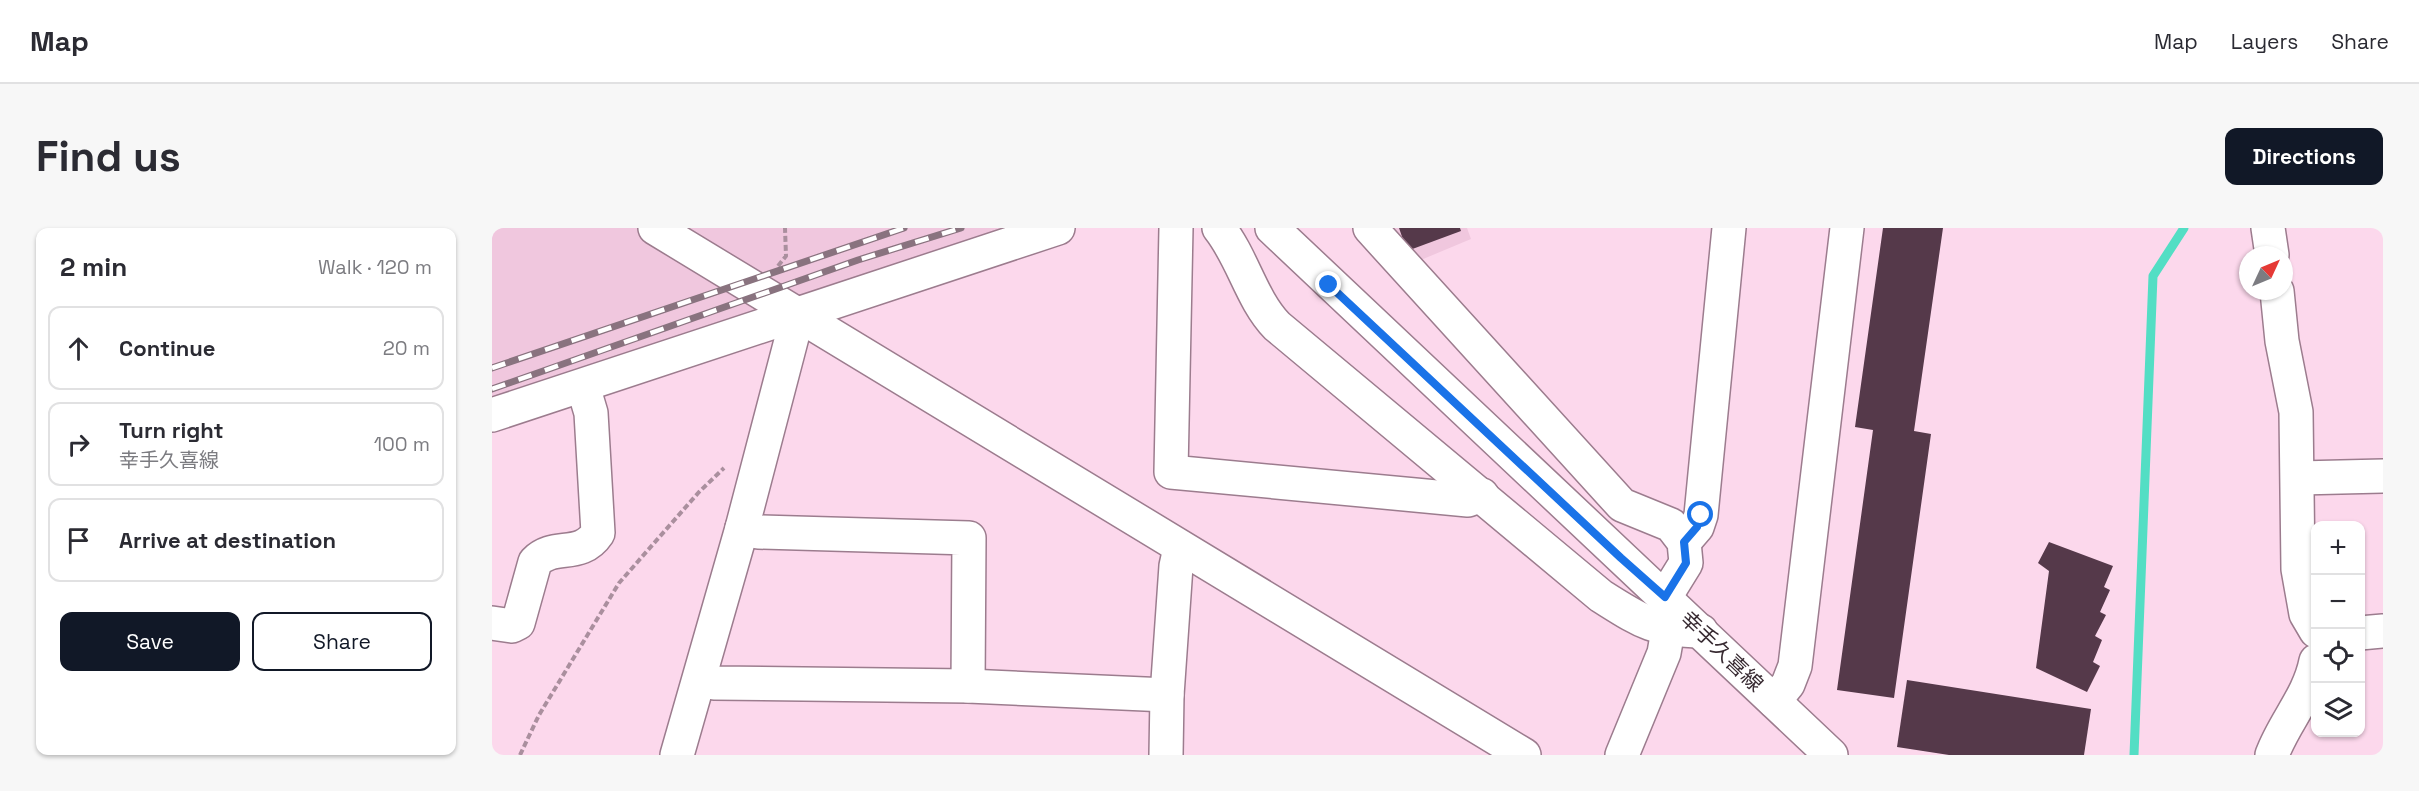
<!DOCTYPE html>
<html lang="en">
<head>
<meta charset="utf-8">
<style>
	body { margin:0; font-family:"Space Grotesk","Noto Sans JP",sans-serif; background:#f7f7f7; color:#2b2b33 }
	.controls { position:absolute; right:18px; bottom:18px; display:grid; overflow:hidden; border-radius:12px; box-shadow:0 2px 4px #0004 }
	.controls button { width:54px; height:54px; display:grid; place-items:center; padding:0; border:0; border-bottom:2px solid #e1e1e2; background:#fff; color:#2b2b33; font:30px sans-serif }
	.compass { position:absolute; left:1747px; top:18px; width:54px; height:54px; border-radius:50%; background:#fff; box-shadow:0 2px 4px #0004; rotate:46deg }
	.stop { position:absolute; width:18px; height:18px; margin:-14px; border:4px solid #1a73e8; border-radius:50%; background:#fff }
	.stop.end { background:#1a73e8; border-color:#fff; box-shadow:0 2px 6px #0008 }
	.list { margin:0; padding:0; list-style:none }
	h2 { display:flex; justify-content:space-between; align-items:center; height:78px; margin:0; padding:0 24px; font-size:26px }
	h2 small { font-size:20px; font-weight:400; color:#7c7c81 }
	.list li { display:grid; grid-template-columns:39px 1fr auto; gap:18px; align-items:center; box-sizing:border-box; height:84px; margin:0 12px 12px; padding:0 12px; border:2px solid #e1e1e2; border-radius:12px }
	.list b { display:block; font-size:22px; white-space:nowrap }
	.list p { margin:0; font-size:20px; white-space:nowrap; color:#7c7c81 }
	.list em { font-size:20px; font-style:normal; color:#7c7c81 }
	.actions { display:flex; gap:12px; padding:18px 24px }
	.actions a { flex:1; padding:14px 0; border:2px solid #111827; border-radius:12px; text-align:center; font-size:21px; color:#111827 }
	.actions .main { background:#111827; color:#fff }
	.icon { flex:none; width:33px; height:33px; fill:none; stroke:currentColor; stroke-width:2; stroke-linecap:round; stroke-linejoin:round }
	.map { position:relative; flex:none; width:1891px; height:527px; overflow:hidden; border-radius:12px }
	header { display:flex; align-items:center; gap:36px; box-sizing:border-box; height:84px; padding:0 30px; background:#fff; border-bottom:2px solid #e1e1e2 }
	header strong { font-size:28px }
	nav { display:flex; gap:33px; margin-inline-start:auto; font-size:21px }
	.intro { display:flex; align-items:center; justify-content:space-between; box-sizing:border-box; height:144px; padding:0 36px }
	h1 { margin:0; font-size:42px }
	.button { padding:15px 27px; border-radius:12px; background:#111827; color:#fff; font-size:21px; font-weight:700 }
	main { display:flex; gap:36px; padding:0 36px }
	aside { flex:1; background:#fff; border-radius:12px; box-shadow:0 2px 4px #0004 }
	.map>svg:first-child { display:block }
	.built { fill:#f0c7de }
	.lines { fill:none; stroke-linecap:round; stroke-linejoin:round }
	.stream { stroke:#53dec4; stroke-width:9 }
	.building { fill:#55394a }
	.minor-casing { stroke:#9c7c8e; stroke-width:36 }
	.major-casing { stroke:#9c7c8e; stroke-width:36 }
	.path { stroke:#aa8f9e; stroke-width:4; stroke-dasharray:6 3; stroke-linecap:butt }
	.minor { stroke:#fff; stroke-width:33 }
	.major { stroke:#fff; stroke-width:33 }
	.rail-casing { stroke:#89737f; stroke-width:7 }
	.rail { stroke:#fff; stroke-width:4.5; stroke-dasharray:14; stroke-linecap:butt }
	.route { stroke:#1a73e8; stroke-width:8 }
	.labels { text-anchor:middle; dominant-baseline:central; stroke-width:6; stroke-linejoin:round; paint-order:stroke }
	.street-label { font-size:21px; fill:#382b32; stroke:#fff }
</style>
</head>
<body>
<header>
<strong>Map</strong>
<nav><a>Map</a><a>Layers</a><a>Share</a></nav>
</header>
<div class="intro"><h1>Find us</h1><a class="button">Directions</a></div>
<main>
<aside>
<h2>2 min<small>Walk · 120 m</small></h2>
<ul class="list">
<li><svg class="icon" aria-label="ahead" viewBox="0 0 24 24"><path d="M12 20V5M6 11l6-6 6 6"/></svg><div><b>Continue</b></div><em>20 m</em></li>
<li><svg class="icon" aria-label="right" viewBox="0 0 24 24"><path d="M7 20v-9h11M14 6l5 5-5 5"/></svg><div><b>Turn right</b><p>幸手久喜線</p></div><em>100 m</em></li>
<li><svg class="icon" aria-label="arrive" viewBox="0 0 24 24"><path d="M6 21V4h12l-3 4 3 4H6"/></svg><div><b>Arrive at destination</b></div></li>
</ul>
<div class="actions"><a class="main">Save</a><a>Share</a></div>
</aside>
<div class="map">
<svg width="1891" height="527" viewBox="0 0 1891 527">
	<rect width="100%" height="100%" fill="#fcd8ec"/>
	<g class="built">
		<path d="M0,0H519L269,82L0,178Z"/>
		<path d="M892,0H975L979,11L924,34Z"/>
	</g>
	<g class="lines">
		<path class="stream" d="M1642,527L1661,48L1692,0"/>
	</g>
	<g class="building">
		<path d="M907,0H968L969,3L915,23Z"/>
		<path d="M1391,0H1451L1422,203L1439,206L1402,470L1345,462L1381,202L1363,199Z"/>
		<path d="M1557,314L1621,338L1612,359L1618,362L1608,384L1614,387L1603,408L1610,412L1601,434L1608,438L1595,464L1544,440L1557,343L1546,335Z"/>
		<path d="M1415,452L1599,481L1592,527H1457L1405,519Z"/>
	</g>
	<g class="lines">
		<g class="minor-casing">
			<g id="minor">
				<path d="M163,0L1032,527"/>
				<path d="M684,0L679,244L976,272L990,267"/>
				<path d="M727,0C751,30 759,71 785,98L1109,368C1149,393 1160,402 1209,403"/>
				<path d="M878,0L1130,277L1179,297L1192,314L1194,335L1173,369"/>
				<path d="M1776,0L1780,27"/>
				<path d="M1785,63L1790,113L1804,184L1806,341L1814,386L1824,403"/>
				<path d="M0,187L566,0"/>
				<path d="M1807,250L1891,248"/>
				<path d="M250,300L266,304L477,310L476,458"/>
				<path d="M1192,314L1205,299L1209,287L1237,0"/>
				<path d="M0,395L20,398L26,395L43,334C62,314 88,332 106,305L99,185L91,158"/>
				<path d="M1868,405L1891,403"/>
				<path d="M208,451L222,455L476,458L675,467"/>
				<path d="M1282,473L1296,456L1303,438L1355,0"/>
				<path d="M185,527L250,300L306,86"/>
				<path d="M674,527L675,467L684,338L688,320"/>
				<path d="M1130,527L1172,425L1176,402"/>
				<path d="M1780,527C1792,494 1817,469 1824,433"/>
			</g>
		</g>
		<g class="major-casing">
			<path id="major" d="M780,0L1339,527"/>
		</g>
		<g class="path">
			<path d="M286,38L294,28L293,0"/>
			<path d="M28,527L47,487L127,355L207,264L232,240"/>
		</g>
		<use href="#minor" class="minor"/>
		<use href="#major" class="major"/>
		<g class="rail-casing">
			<g id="rail">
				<path d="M0,140L412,0"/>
				<path d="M0,161L366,32L469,0"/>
			</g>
		</g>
		<use href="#rail" class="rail"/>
	</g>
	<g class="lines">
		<path class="route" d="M837,57L1129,330L1173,369L1194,335L1192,314L1205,299L1209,287"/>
	</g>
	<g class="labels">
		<g class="street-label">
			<text transform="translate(1230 423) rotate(44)">幸手久喜線</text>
		</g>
	</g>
</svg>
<div class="controls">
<button>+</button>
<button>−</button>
<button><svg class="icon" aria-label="locate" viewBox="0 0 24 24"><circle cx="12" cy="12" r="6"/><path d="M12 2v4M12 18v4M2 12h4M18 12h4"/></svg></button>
<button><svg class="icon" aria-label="layers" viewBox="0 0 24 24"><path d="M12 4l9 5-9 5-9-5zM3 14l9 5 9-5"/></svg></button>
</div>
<svg class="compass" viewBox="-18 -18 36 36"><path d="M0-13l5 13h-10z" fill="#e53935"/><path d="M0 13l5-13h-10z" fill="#7c7c81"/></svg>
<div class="stop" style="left:1209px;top:287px"></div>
<div class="stop end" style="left:837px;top:57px"></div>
</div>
</main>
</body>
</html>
